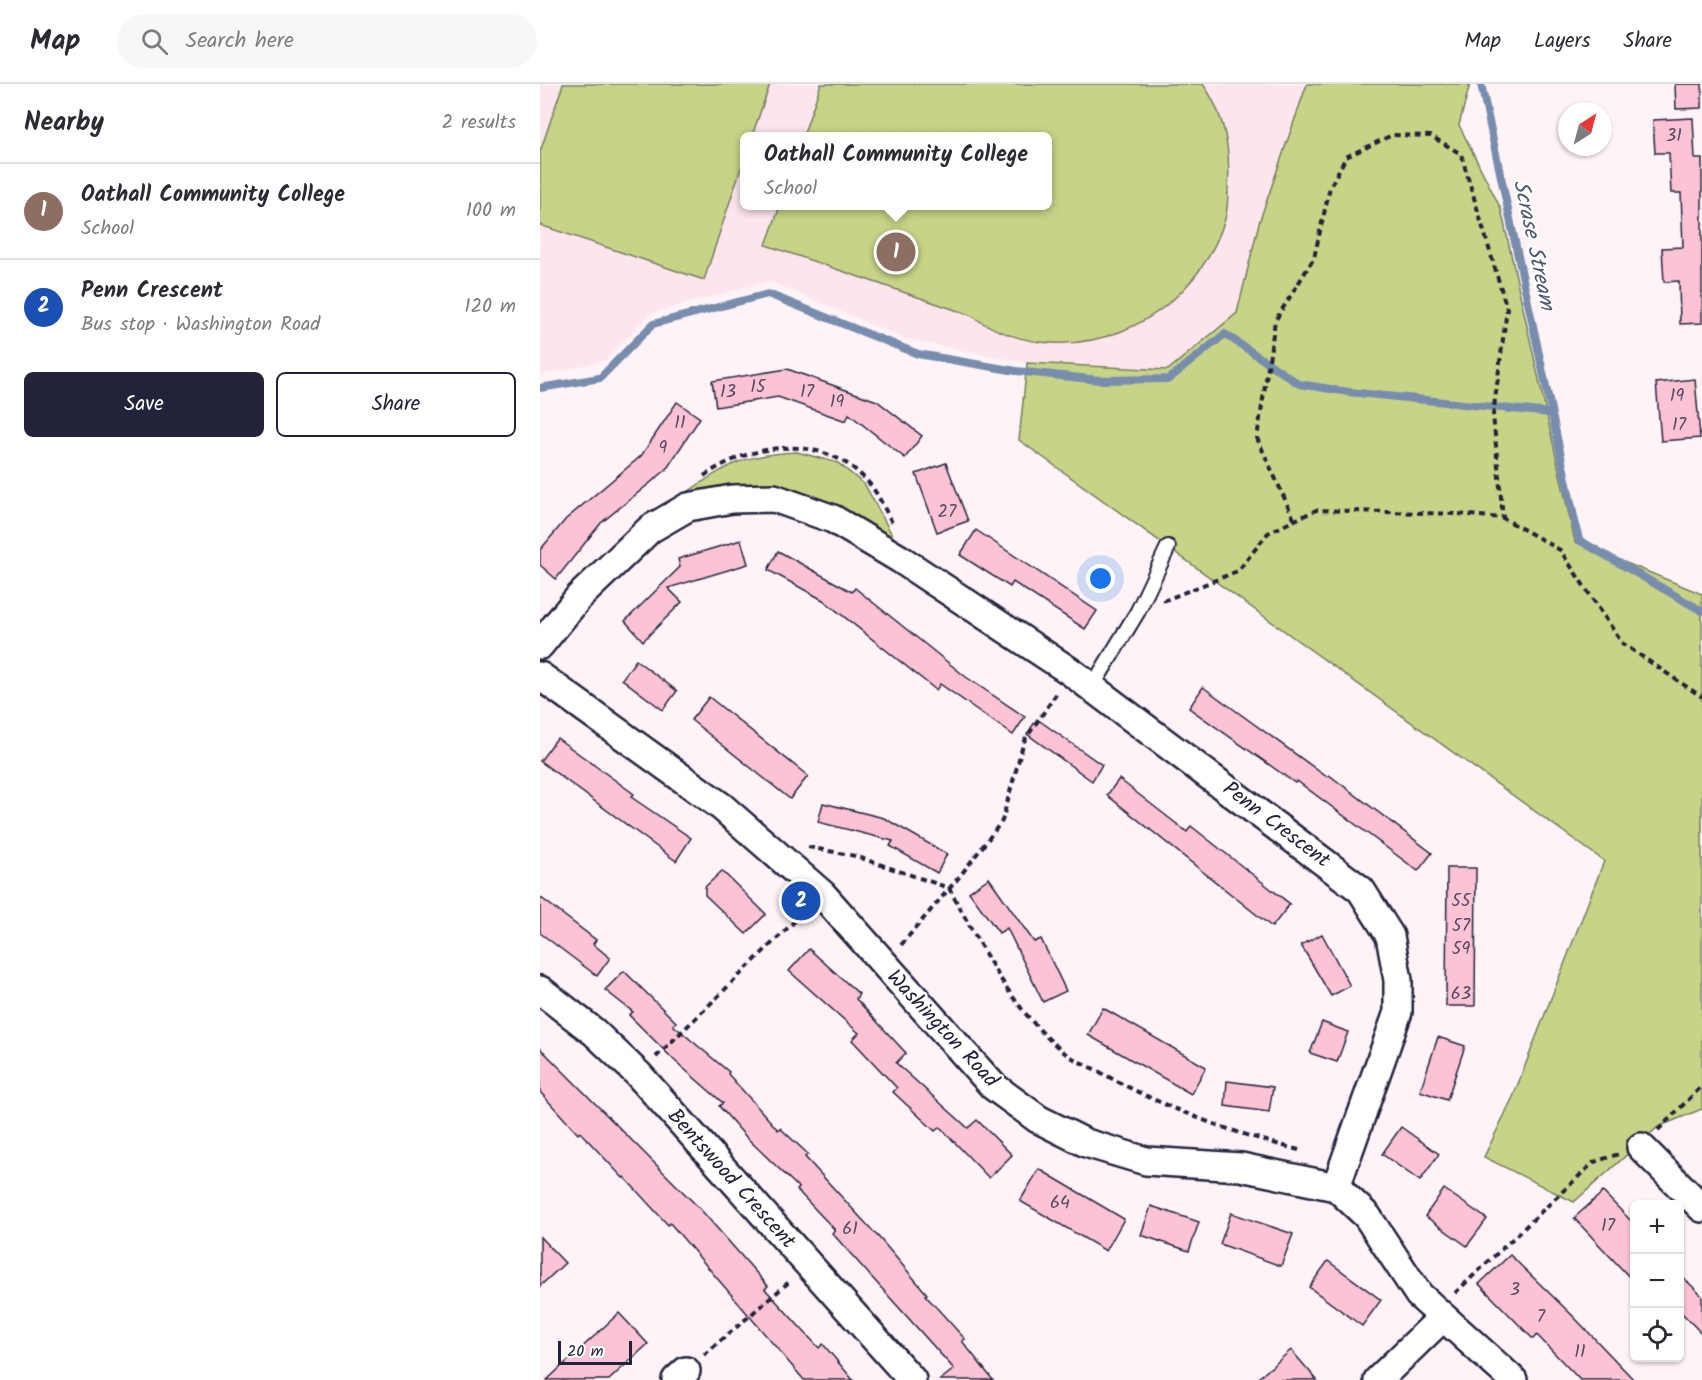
<!DOCTYPE html>
<html lang="en">
<head>
<meta charset="utf-8">
<style>
	body { margin:0; font-family:Kalam,sans-serif; background:#f7f7f7; color:#2b2b33 }
	.controls { position:absolute; right:18px; bottom:18px; display:grid; overflow:hidden; border-radius:9px; box-shadow:0 2px 4px #0004 }
	.controls button { width:54px; height:54px; display:grid; place-items:center; padding:0; border:0; border-bottom:2px solid #e1e1e2; background:#fff; color:#2b2b33; font:30px sans-serif }
	.compass { position:absolute; left:1018px; top:18px; width:54px; height:54px; border-radius:50%; background:#fff; box-shadow:0 2px 4px #0004; rotate:36deg }
	.scale { position:absolute; left:18px; bottom:15px; width:74px; box-sizing:border-box; padding-left:6px; border:3px solid #22223b; border-top:0; font-size:16px; line-height:21px; white-space:nowrap; color:#22223b; -webkit-text-stroke:4px #fff; paint-order:stroke }
	.you { position:absolute; left:561px; top:495px; width:21px; height:21px; margin:-15px; border:4px solid #fff; border-radius:50%; background:#1a73e8; box-shadow:0 0 0 9px #1a73e833 }
	.badge { display:grid; place-items:center; width:39px; height:39px; border-radius:50%; background:#22223b; color:#fff; font-size:20px; font-weight:700 }
	.pin { position:absolute; translate:-50% -50%; border:3px solid #fff; box-shadow:0 2px 6px #0006 }
	.popup { position:absolute; left:200px; top:48px; width:312px; height:78px; box-sizing:border-box; display:grid; place-content:center; border-radius:9px; background:#fff; filter:drop-shadow(0 2px 4px #0005); font-size:20px; white-space:nowrap; color:#7c7c81 }
	.popup b { font-size:22px; color:#2b2b33 }
	.popup::after { content:''; position:absolute; left:50%; top:100%; margin-left:-12px; border:12px solid transparent; border-top-color:#fff }
	.list { margin:0; padding:0; list-style:none }
	h2 { display:flex; justify-content:space-between; align-items:center; height:78px; margin:0; padding:0 24px; font-size:26px }
	h2 small { font-size:20px; font-weight:400; color:#7c7c81 }
	.list li { display:grid; grid-template-columns:39px 1fr auto; gap:18px; align-items:center; box-sizing:border-box; height:96px; padding:0 24px; border-top:2px solid #e1e1e2 }
	.list b { display:block; font-size:22px; white-space:nowrap }
	.list p { margin:0; font-size:20px; white-space:nowrap; color:#7c7c81 }
	.list em { font-size:20px; font-style:normal; color:#7c7c81 }
	.actions { display:flex; gap:12px; padding:18px 24px }
	.actions a { flex:1; padding:14px 0; border:2px solid #22223b; border-radius:9px; text-align:center; font-size:21px; color:#22223b }
	.actions .main { background:#22223b; color:#fff }
	.icon { flex:none; width:33px; height:33px; fill:none; stroke:currentColor; stroke-width:2; stroke-linecap:round; stroke-linejoin:round }
	.map { position:relative; flex:none; width:1162px; height:1296px; overflow:hidden }
	header { display:flex; align-items:center; gap:36px; box-sizing:border-box; height:84px; padding:0 30px; background:#fff; border-bottom:2px solid #e1e1e2 }
	header strong { font-size:28px }
	nav { display:flex; gap:33px; margin-inline-start:auto; font-size:21px }
	.search { width:420px; height:54px; background:#f7f7f7; display:flex; align-items:center; gap:15px; box-sizing:border-box; padding:0 21px; border-radius:33px; color:#7c7c81; font-size:22px }
	main { display:flex }
	aside { flex:1; background:#fff }
	.map>svg:first-child { display:block }
	.built { fill:#fde5ed; fill-rule:evenodd }
	.green { fill:#c7d487; stroke:#747b61; stroke-width:1.5 }
	.lines { fill:none; stroke-linecap:round; stroke-linejoin:round }
	.stream { stroke:#788dad; stroke-width:8 }
	.building { fill:#fcc3d5; stroke:#22223b; stroke-width:1.5 }
	.lane-casing { stroke:#22223b; stroke-width:18 }
	.street-casing { stroke:#22223b; stroke-width:32 }
	.path { stroke:#22223b; stroke-width:4; stroke-dasharray:6 4.5; stroke-linecap:butt }
	.lane { stroke:#fff; stroke-width:14 }
	.street { stroke:#fff; stroke-width:27 }
	.labels { text-anchor:middle; dominant-baseline:central; stroke-width:4.5; stroke-linejoin:round; paint-order:stroke }
	.number-label { font-size:18px; fill:#584a62 }
	.street-label { font-size:21px; fill:#22223b; stroke:#fff }
	.water-label { font-size:22px; font-style:italic; fill:#4d5774; stroke:#fff }
</style>
</head>
<body>
<header>
<strong>Map</strong>
<div class="search"><svg class="icon" aria-label="search" viewBox="0 0 24 24"><circle cx="10" cy="10" r="6"/><path d="M15 15l6 6"/></svg>Search here</div>
<nav><a>Map</a><a>Layers</a><a>Share</a></nav>
</header>
<main>
<aside>
<h2>Nearby<small>2 results</small></h2>
<ul class="list">
<li><span class="badge" style="background:#8d6e63">1</span><div><b>Oathall Community College</b><p>School</p></div><em>100 m</em></li>
<li><span class="badge" style="background:#1a4fb4">2</span><div><b>Penn Crescent</b><p>Bus stop · Washington Road</p></div><em>120 m</em></li>
</ul>
<div class="actions"><a class="main">Save</a><a>Share</a></div>
</aside>
<div class="map">
<svg width="1162" height="1296" viewBox="0 0 1162 1296">
	<rect width="100%" height="100%" fill="#fef3f7"/>
	<filter id="ink" filterUnits="userSpaceOnUse"><feTurbulence type="fractalNoise" baseFrequency=".0167" numOctaves="2"/><feDisplacementMap in="SourceGraphic" scale="12" xChannelSelector="R" yChannelSelector="G"/><feConvolveMatrix kernelMatrix="1 2 1 2 8 2 1 2 1" color-interpolation-filters="sRGB"/></filter>
	<g filter="url(#ink)">
		<path class="built" d="M0,0H767L719,139L697,229L628,286L487,279L366,255L229,197L111,229L64,277L0,291ZM204,52H508V122H204Z"/>
		<g class="green">
			<path d="M23,0H230L212,52H204V75L164,196L0,141V68Z"/>
			<path d="M281,0H663C684,30 691,67 688,103C688,113 688,125 685,135C652,242 525,296 430,231L226,161L240,122H508V52H263Z"/>
			<path d="M767,0H930L919,41L961,125L1035,458L1162,510V1025L1118,1043L1034,1118L944,1073L973,1013L1064,777L479,356L487,279L628,286L697,229L719,139Z"/>
			<path d="M257,368L298,379L325,401L357,460L298,426L148,413L146,409C189,379 204,371 257,368Z"/>
		</g>
		<g class="lines">
			<g class="stream">
				<path d="M941,0L1039,456L1162,527"/>
				<path d="M0,304L60,294L113,240L228,210L378,270L476,287L559,296L629,295L685,250L759,300L809,308L1010,329"/>
			</g>
		</g>
		<g class="building">
			<path d="M1135,0H1162V24L1136,25Z"/>
			<path d="M1153,34L1155,75H1162V239L1140,240L1139,197L1124,198L1122,164L1143,163L1141,109H1131L1129,69H1115L1113,36Z"/>
			<path d="M247,285L337,317L382,352L365,374L309,330L306,337L238,313L176,323L172,297Z"/>
			<path d="M1155,295L1160,354L1121,357L1116,299Z"/>
			<path d="M137,318L160,334L126,386L61,439L16,495L0,481V466L26,435L101,372Z"/>
			<path d="M406,379L428,437L397,448L376,390Z"/>
			<path d="M436,446L557,527L545,545L473,498L470,503L420,471Z"/>
			<path d="M201,456L208,480L128,504L142,518L103,557L85,537L140,483L138,475Z"/>
			<path d="M238,467L312,508L315,504L426,593L485,633L473,651L400,600L396,606L283,516L228,486Z"/>
			<path d="M96,576L137,607L123,626L82,595Z"/>
			<path d="M663,603L787,693L789,691L892,769L878,787L757,697L755,699L649,624Z"/>
			<path d="M169,613L268,692L250,715L151,636Z"/>
			<path d="M497,635L562,681L552,697L487,650Z"/>
			<path d="M17,654L94,710L91,713L151,754L136,777L0,677Z"/>
			<path d="M579,695L647,748L651,742L750,820L732,843L567,711Z"/>
			<path d="M283,719L344,734L407,770L397,789L350,762L353,757L278,738Z"/>
			<path d="M907,784H936L935,922H906Z"/>
			<path d="M182,787L226,830L206,850L165,811V803Z"/>
			<path d="M449,794L494,858L501,855L526,907L503,918L467,844L459,849L429,808Z"/>
			<path d="M0,813L56,856L53,860L70,874L57,892L0,849Z"/>
			<path d="M782,850L810,902L791,912L761,861Z"/>
			<path d="M269,865L319,910L316,915L366,969L356,979L428,1044L437,1036L472,1071L449,1094L400,1043L395,1047L353,1008L357,1004L312,956L319,949L249,887Z"/>
			<path d="M84,887L136,938L133,941L189,988L188,990L238,1046L240,1044L268,1070L265,1073L342,1157L387,1210L385,1211L425,1255L422,1257L453,1296H400L414,1285L292,1149L295,1146L257,1106L259,1104L207,1054L179,1022L183,1019L135,977L89,931L93,928L65,906Z"/>
			<path d="M563,924L666,983L651,1010L548,951Z"/>
			<path d="M782,938L808,948L797,978L770,969Z"/>
			<path d="M898,953L925,962L907,1016L880,1007Z"/>
			<path d="M0,964L161,1126L228,1202L225,1205L279,1264L283,1260L313,1296H264L130,1139L128,1141L84,1093L83,1094L40,1048L38,1050L0,1008Z"/>
			<path d="M687,997L733,1003L729,1028L685,1022Z"/>
			<path d="M861,1043L899,1070L880,1097L842,1070Z"/>
			<path d="M499,1085L584,1135L566,1167L480,1117Z"/>
			<path d="M904,1105L947,1135L927,1162L885,1132Z"/>
			<path d="M1063,1108L1095,1141V1199L1034,1134Z"/>
			<path d="M611,1122L659,1138L649,1167L601,1151Z"/>
			<path d="M691,1129L753,1150L741,1182L680,1160Z"/>
			<path d="M0,1153L25,1179L0,1202Z"/>
			<path d="M970,1171L1033,1232L1094,1296H1040L997,1251L993,1255L939,1200Z"/>
			<path d="M788,1177L841,1216L822,1242L769,1203Z"/>
			<path d="M1140,1190L1162,1212V1250L1140,1227Z"/>
			<path d="M79,1229L108,1260L69,1296H7Z"/>
			<path d="M751,1266L777,1296H716L735,1280Z"/>
		</g>
		<g class="lines">
			<g class="lane-casing">
				<path id="lane" d="M552,603L598,527L628,463"/>
			</g>
			<g class="street-casing">
				<g id="street">
					<path d="M0,561L39,513L110,445L148,423L192,415L234,414L293,435L360,475L531,588L821,806L850,852L858,896V928L796,1103"/>
					<path d="M0,592L182,723L282,810L453,1002L498,1035L546,1059L606,1077L701,1083L796,1103L827,1132L879,1211L973,1296"/>
					<path d="M0,906L54,948L98,990L372,1296"/>
					<path d="M1101,1063L1162,1124"/>
					<path d="M136,1296L146,1287"/>
					<path d="M838,1296L902,1234"/>
				</g>
			</g>
			<g class="path">
				<path d="M164,392C213,358 284,349 327,397C338,408 345,427 353,440"/>
				<path d="M754,435L717,354L735,237L774,174L790,103L806,73L852,51L891,52L921,70L967,225L953,331L963,434"/>
				<path d="M623,517L698,487L728,449L776,426L918,430L963,434L1020,466L1082,559L1162,613"/>
				<path d="M268,763L315,772L409,804C440,860 470,923 520,965C531,975 547,981 560,988C622,1023 689,1048 759,1066"/>
				<path d="M361,861L420,792L462,737L484,657L517,609"/>
				<path d="M116,973L265,827"/>
				<path d="M1118,1046L1162,1002"/>
				<path d="M915,1209L1054,1078L1079,1070"/>
				<path d="M164,1271L249,1198"/>
			</g>
			<use href="#lane" class="lane"/>
			<use href="#street" class="street"/>
		</g>
	</g>
	<g class="labels">
		<g class="number-label">
			<text x="1134" y="52">31</text>
			<text x="218" y="303">15</text>
			<text x="188" y="308">13</text>
			<text x="267" y="308">17</text>
			<text x="1137" y="312">19</text>
			<text x="297" y="318">19</text>
			<text x="140" y="339">11</text>
			<text x="1139" y="341">17</text>
			<text x="123" y="364">9</text>
			<text x="407" y="428">27</text>
			<text x="921" y="817">55</text>
			<text x="921" y="842">57</text>
			<text x="921" y="865">59</text>
			<text x="921" y="910">63</text>
			<text x="520" y="1119">64</text>
			<text x="1068" y="1142">17</text>
			<text x="310" y="1145">61</text>
			<text x="975" y="1206">3</text>
			<text x="1001" y="1233">7</text>
			<text x="1040" y="1268">11</text>
		</g>
		<g class="street-label">
			<text transform="translate(736 741) rotate(37)">Penn Crescent</text>
			<text transform="translate(402 945) rotate(47)">Washington Road</text>
			<text transform="translate(191 1095) rotate(48)">Bentswood Crescent</text>
		</g>
		<g class="water-label">
			<text transform="translate(993 161) rotate(78)">Scrase Stream</text>
		</g>
	</g>
</svg>
<div class="controls">
<button>+</button>
<button>−</button>
<button><svg class="icon" aria-label="locate" viewBox="0 0 24 24"><circle cx="12" cy="12" r="6"/><path d="M12 2v4M12 18v4M2 12h4M18 12h4"/></svg></button>
</div>
<svg class="compass" viewBox="-18 -18 36 36"><path d="M0-13l5 13h-10z" fill="#e53935"/><path d="M0 13l5-13h-10z" fill="#7c7c81"/></svg>
<div class="scale">20 m</div>
<div class="you"></div>
<div class="pin badge" style="left:356px;top:168px;background:#8d6e63">1</div>
<div class="popup"><b>Oathall Community College</b>School</div>
<div class="pin badge" style="left:261px;top:817px;background:#1a4fb4">2</div>
</div>
</main>
</body>
</html>
